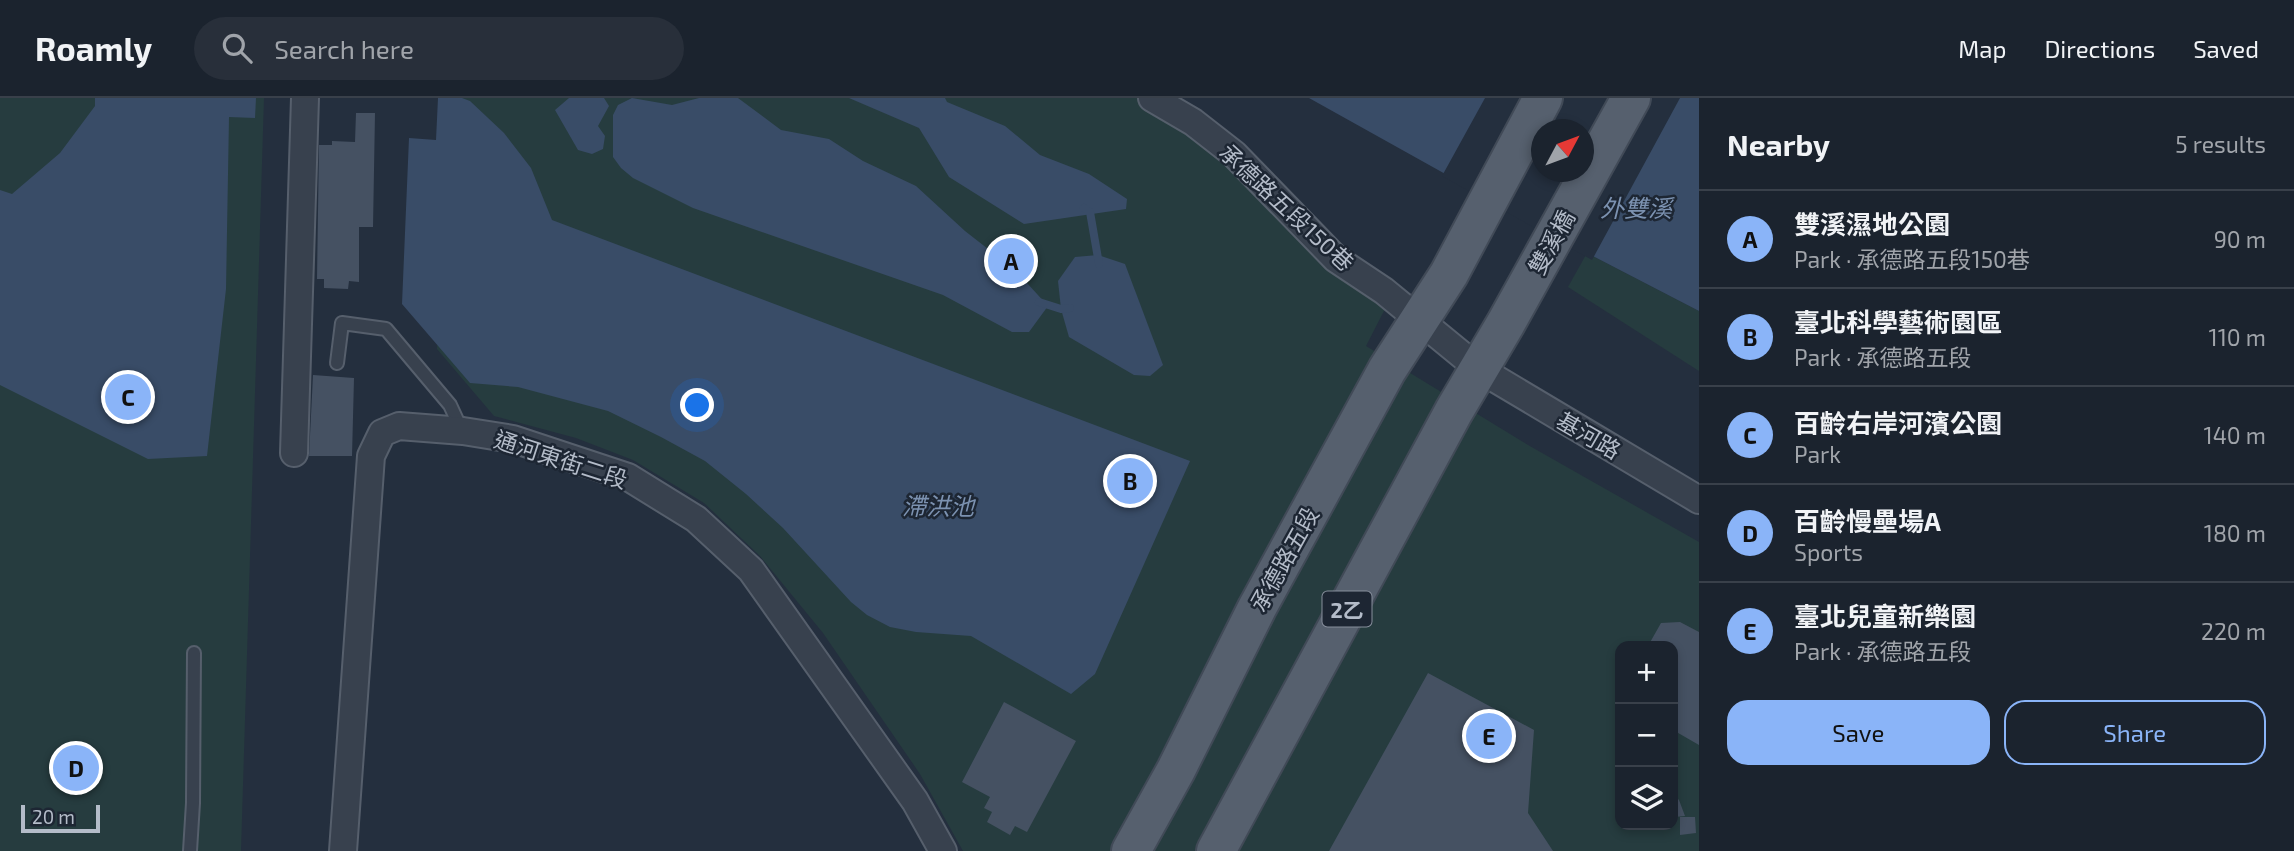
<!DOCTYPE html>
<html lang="en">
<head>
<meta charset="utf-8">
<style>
	body { margin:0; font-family:"Exo 2","Noto Sans TC",sans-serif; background:#282f3a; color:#f1f3f6 }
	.controls { position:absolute; right:21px; bottom:21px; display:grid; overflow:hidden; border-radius:14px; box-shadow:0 4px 10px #0003 }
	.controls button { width:63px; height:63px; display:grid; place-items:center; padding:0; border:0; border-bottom:2px solid #39404a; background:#1b232e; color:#f1f3f6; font:35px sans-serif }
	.compass { position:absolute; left:1531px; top:21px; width:63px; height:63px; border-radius:50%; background:#1b232e; box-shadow:0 4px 10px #0003; rotate:49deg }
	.scale { position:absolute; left:21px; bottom:18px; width:79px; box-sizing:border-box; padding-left:7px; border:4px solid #b4bcc9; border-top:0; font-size:19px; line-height:24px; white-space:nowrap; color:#b4bcc9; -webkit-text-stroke:5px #1d2633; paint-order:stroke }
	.you { position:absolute; left:698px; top:308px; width:24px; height:24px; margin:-18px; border:5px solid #fff; border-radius:50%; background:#1a73e8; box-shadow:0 0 0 10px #1a73e833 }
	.badge { display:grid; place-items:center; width:46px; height:46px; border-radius:50%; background:#8ab4f8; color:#111; font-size:23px; font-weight:700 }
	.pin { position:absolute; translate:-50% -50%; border:4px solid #fff; box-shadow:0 2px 7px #0006 }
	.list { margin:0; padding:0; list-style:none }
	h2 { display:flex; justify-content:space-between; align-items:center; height:91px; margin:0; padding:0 28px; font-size:30px }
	h2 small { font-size:23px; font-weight:400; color:#a0a4aa }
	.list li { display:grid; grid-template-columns:46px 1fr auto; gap:21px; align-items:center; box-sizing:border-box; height:98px; padding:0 28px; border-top:2px solid #39404a }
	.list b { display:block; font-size:26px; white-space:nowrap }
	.list p { margin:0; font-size:23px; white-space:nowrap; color:#a0a4aa }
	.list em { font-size:23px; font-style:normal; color:#a0a4aa }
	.actions { display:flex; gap:14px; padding:21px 28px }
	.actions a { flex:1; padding:16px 0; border:2px solid #8ab4f8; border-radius:21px; text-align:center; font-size:24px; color:#8ab4f8 }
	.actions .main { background:#8ab4f8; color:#111 }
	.icon { flex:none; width:38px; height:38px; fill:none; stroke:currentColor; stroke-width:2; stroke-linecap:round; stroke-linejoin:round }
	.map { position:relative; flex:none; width:1699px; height:753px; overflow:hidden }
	header { display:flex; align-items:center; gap:42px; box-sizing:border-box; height:98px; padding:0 35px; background:#1b232e; border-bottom:2px solid #39404a }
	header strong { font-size:33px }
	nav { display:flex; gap:38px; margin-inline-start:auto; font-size:24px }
	.search { width:490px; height:63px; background:#282f3a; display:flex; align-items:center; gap:18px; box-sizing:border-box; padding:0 24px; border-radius:38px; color:#a0a4aa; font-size:26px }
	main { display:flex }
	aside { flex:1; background:#1b232e }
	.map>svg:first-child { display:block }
	.green { fill:#263c3f; fill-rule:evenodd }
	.water { fill:#394c67; fill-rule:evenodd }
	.pier { fill:#242f3e; fill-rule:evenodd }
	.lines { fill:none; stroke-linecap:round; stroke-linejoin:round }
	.stream { stroke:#394c67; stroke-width:8 }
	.building { fill:#455162 }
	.service-casing { stroke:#565f6c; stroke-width:16 }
	.minor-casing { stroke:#565f6c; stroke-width:30 }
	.primary-casing { stroke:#414a57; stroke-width:42 }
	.service { stroke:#38414e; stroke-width:12 }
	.minor { stroke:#38414e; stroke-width:26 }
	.primary { stroke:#56606e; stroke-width:38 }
	.labels { text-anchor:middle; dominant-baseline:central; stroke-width:5; stroke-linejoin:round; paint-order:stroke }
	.shield { fill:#1d2633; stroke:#878f9c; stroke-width:2 }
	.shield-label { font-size:21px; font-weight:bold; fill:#b4bcc9 }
	.street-label { font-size:23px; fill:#b4bcc9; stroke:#1d2633 }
	.water-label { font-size:24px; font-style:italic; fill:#7c92b1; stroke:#1d2633 }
</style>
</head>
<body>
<header>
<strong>Roamly</strong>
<div class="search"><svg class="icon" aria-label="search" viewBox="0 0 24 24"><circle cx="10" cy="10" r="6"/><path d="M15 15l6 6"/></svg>Search here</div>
<nav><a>Map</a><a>Directions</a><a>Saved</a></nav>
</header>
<main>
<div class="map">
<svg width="1699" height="753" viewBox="0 0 1699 753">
	<rect width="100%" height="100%" fill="#242f3e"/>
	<g class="green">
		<path d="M0,0H264L241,753H0Z"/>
		<path d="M441,0H1137L1184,26L1386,209L1366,248L1528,347L1699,444V753H963L920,676L823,535L760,458L704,405L633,362L576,340L494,318L437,251ZM1620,548H1673V727H1620Z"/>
		<path d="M1587,155L1699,213V273L1568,189Z"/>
	</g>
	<g class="water">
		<path d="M95,0H256L255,20L229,19L226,191L207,358L148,361L0,287V92L12,96L60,55L95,8Z"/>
		<path d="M438,0H462L470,3L504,35L531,70L552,122L1190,363L1095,576L1071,596L971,538L916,534L890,529L867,517L851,504L783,430L746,396L705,363L661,339L608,313L518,289L470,285L402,206L409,40L436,42Z"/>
		<path d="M569,0H604L609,8L598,28L605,38L603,51L592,56L578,52L555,12Z"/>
		<path d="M632,0L672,7L699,0H738L781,32L829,41L863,63L916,88L965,133L1015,172L1048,208L1029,234H1012L943,197L693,110L633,80L621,70L613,59V17L618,7Z"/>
		<path d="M849,0H945L947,4L1005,28L1040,57L1089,76L1127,101L1126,111L1024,126L949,79L919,30Z"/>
		<path d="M1309,0H1699V213L1587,155ZM1542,32H1584V74H1542Z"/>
		<path d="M1098,157L1125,166L1163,267L1150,278L1134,277L1069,239L1061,211L1058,183L1075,159Z"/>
	</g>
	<path class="pier" d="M1485,0H1680L1592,162L1442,78ZM1542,32H1584V74H1542Z"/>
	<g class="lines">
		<g class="stream">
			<path d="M1084,110L1090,114L1099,166"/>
			<path d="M1039,204L1061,211L1070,210"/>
		</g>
	</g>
	<g class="building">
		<path d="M356,15H375L373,129H359V184L349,183L348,191L324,190V181H317L319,47H332V43L355,44Z"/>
		<path d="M313,277L354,280L352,358H309Z"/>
		<path d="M1680,524L1699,534V647L1673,632V548H1648L1661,525Z"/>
		<path d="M1428,575L1534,632L1528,715L1553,753H1329Z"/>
		<path d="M1004,604L1076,643L1027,734L1015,728L1010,737L987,724L992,714L984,710L990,699L962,684Z"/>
		<path d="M1673,696L1679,702L1685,718L1674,719Z"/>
		<path d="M1680,719H1695L1696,735L1680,737Z"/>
	</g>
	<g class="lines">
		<g class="service-casing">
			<g id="service">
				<path d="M337,265L342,225L386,231L450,307L462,333"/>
				<path d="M190,753L193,705L194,555"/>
			</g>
		</g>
		<g class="minor-casing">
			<g id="minor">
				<path d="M1152,0L1193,24L1234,56L1336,161L1384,193L1479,271L1699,402"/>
				<path d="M294,355L305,0"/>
				<path d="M343,753L371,358L382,335L399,328L463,333L513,341L628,379L696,421L751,472L915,703L943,753"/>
			</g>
		</g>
		<g class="primary-casing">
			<g id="primary">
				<path d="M1131,753L1176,672L1257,510L1387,272L1449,176L1543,0"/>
				<path d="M1216,753L1454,313L1506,225L1631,0"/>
			</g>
		</g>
		<use href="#service" class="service"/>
		<use href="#minor" class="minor"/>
		<use href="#primary" class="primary"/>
	</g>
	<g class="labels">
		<rect class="shield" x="1322.5" y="493.5" width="49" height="35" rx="5"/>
		<g class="shield-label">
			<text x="1347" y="511">2乙</text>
		</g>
		<g class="street-label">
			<text transform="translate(1287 109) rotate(43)">承德路五段150巷</text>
			<text transform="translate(1551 144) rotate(-61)">雙溪橋</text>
			<text transform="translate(1589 337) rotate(30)">基河路</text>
			<text transform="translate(561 361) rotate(18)">通河東街二段</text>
			<text transform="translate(1284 461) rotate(-61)">承德路五段</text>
		</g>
		<g class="water-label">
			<text x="1636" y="109">外雙溪</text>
			<text x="938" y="407">滯洪池</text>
		</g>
	</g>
</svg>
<div class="controls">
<button>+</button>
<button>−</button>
<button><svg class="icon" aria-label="layers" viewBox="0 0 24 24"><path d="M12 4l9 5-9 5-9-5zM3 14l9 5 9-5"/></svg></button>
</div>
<svg class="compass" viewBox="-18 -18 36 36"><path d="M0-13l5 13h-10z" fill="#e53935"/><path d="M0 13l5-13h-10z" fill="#a0a4aa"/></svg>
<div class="scale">20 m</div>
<div class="you"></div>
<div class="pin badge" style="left:1011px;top:163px">A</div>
<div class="pin badge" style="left:1130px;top:383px">B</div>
<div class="pin badge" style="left:128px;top:299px">C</div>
<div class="pin badge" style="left:76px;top:670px">D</div>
<div class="pin badge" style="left:1489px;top:638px">E</div>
</div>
<aside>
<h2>Nearby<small>5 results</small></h2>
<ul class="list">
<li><span class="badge">A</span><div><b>雙溪濕地公園</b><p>Park · 承德路五段150巷</p></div><em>90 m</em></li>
<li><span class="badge">B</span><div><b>臺北科學藝術園區</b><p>Park · 承德路五段</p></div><em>110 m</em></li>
<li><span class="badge">C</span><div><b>百齡右岸河濱公園</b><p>Park</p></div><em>140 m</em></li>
<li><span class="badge">D</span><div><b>百齡慢壘場A</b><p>Sports</p></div><em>180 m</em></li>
<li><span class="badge">E</span><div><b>臺北兒童新樂園</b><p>Park · 承德路五段</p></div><em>220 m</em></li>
</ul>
<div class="actions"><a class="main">Save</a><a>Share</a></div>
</aside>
</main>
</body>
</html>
